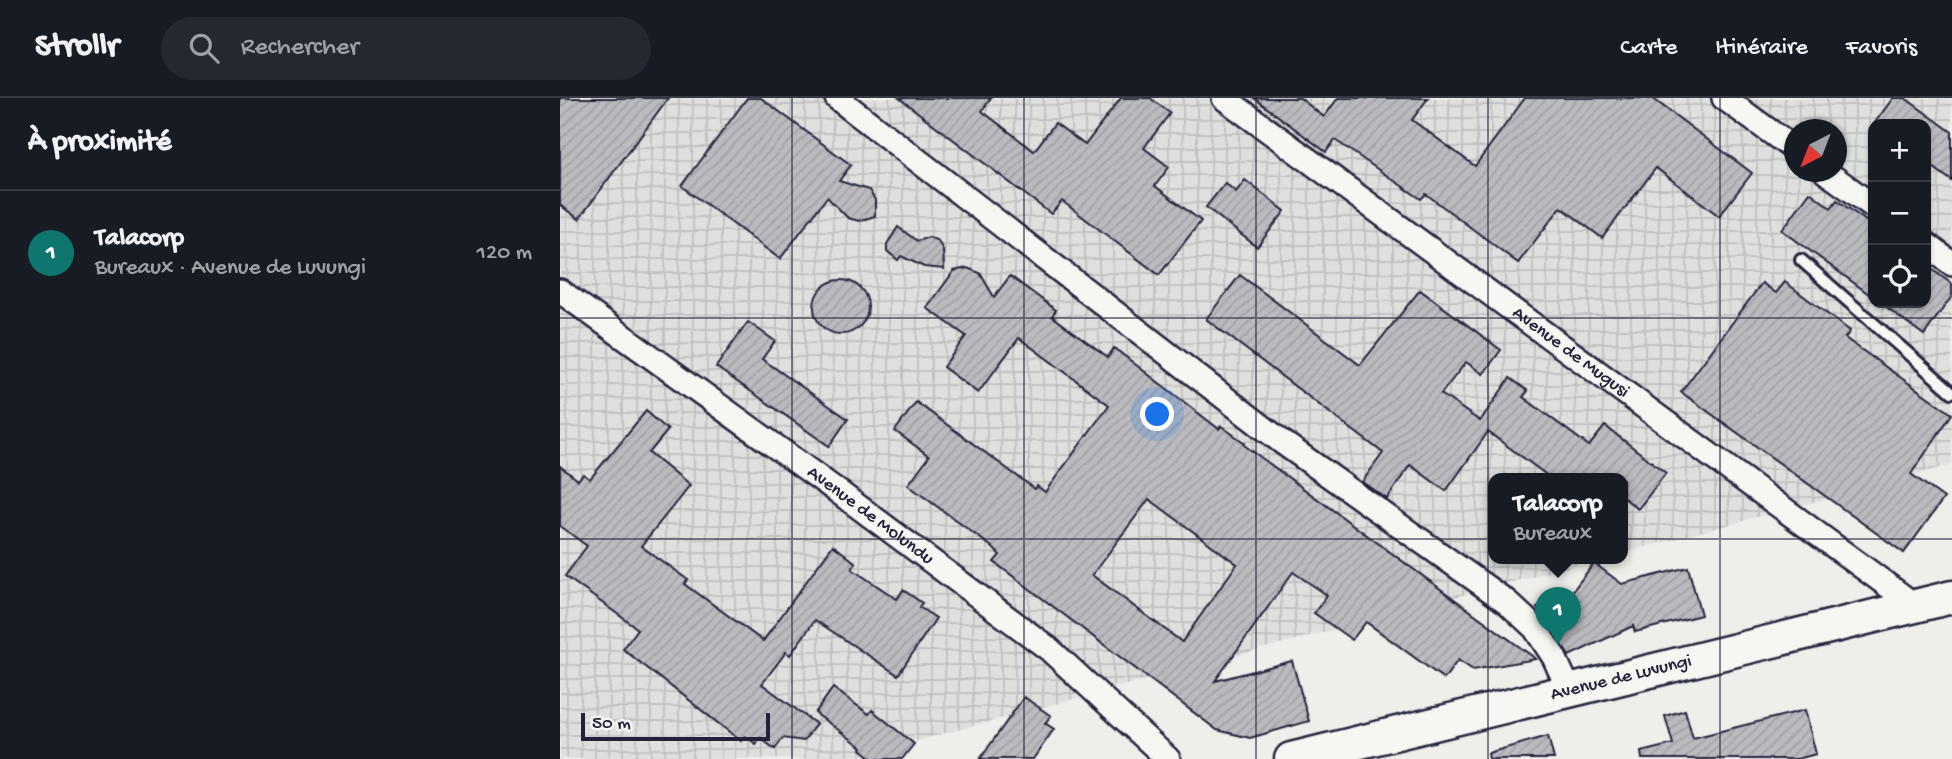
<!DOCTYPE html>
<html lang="fr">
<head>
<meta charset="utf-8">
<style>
	body { margin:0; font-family:"Gochi Hand",sans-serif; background:#242831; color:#f1f3f6 }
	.controls { position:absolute; right:21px; top:21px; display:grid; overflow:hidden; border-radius:14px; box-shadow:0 2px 5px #0004 }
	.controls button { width:63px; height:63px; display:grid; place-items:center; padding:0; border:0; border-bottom:2px solid #363941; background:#171b24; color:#f1f3f6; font:35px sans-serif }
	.compass { position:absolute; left:1224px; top:21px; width:63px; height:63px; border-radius:50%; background:#171b24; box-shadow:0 2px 5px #0004; rotate:222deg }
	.scale { position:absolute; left:21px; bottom:18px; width:189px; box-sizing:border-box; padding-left:7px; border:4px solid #22223b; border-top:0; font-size:19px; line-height:24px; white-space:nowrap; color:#22223b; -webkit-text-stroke:5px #f6f6f2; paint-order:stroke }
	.you { position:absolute; left:598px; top:317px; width:24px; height:24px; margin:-18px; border:5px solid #fff; border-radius:50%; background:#1a73e8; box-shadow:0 0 0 10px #1a73e833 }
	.badge { display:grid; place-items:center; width:46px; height:46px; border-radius:50%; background:#0f766e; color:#fff; font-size:23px; font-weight:700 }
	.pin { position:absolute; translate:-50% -58px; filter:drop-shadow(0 2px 4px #0008) }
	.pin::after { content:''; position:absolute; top:37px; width:24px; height:21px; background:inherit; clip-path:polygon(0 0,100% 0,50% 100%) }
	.popup { position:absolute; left:928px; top:375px; width:140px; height:91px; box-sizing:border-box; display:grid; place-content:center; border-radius:14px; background:#171b24; filter:drop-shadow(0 2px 5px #0005); font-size:23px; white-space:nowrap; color:#9ea1a6 }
	.popup b { font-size:26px; color:#f1f3f6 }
	.popup::after { content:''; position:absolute; left:50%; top:100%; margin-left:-14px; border:14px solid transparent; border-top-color:#171b24 }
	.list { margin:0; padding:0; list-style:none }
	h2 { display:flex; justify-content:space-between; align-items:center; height:91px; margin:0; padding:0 28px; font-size:30px }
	h2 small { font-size:23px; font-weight:400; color:#9ea1a6 }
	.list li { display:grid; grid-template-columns:46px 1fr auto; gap:21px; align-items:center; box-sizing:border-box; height:126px; padding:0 28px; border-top:2px solid #363941 }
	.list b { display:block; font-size:26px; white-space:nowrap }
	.list p { margin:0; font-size:23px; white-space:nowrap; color:#9ea1a6 }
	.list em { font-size:23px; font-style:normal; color:#9ea1a6 }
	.icon { flex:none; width:38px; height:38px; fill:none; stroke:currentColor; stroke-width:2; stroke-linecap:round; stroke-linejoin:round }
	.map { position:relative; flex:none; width:1392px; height:661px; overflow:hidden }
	header { display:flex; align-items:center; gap:42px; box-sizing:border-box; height:98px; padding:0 35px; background:#171b24; border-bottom:2px solid #363941 }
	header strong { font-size:33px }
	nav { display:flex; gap:38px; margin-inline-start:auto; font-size:24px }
	.search { width:490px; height:63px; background:#242831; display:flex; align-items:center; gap:18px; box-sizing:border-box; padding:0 24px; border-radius:38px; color:#9ea1a6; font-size:26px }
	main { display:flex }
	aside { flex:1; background:#171b24 }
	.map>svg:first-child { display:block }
	.industrial { fill:url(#industrial-grid); fill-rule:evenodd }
	.building { fill:url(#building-hatch); stroke:#22223b; stroke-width:2; fill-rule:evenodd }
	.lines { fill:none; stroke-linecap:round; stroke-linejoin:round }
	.lane-casing { stroke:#22223b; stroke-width:16 }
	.street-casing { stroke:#22223b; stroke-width:28 }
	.secondary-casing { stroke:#22223b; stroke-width:37 }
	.lane { stroke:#f6f6f2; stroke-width:10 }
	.street { stroke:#f6f6f2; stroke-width:23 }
	.secondary { stroke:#f6f6f2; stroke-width:32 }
	.grid { fill:none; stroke:#22223b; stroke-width:2; stroke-opacity:0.55 }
	.labels { text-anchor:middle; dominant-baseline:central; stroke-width:5; stroke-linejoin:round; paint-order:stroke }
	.street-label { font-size:19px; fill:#22223b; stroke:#f6f6f2 }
</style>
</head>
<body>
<header>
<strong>Strollr</strong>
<div class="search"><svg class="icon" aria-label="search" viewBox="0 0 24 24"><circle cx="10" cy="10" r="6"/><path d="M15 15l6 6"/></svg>Rechercher</div>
<nav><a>Carte</a><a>Itinéraire</a><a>Favoris</a></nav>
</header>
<main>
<aside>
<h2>À proximité<small></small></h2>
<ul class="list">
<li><span class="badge">1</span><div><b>Talacorp</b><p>Bureaux · Avenue de Luvungi</p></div><em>120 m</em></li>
</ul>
</aside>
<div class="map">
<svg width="1392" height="661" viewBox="0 0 1392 661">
	<defs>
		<pattern id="industrial-grid" width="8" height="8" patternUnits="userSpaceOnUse" patternTransform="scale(1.75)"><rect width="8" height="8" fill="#dfdfde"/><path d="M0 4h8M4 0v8" fill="none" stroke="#bfbfbf"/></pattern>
		<pattern id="building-hatch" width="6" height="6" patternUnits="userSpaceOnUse" patternTransform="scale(1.75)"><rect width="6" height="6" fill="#bbbbbf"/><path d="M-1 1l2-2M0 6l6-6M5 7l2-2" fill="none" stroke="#a0a0a5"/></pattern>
	</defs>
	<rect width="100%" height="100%" fill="#eeeeeb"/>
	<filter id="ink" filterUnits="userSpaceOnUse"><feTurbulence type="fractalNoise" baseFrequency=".0143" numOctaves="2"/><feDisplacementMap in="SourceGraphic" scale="14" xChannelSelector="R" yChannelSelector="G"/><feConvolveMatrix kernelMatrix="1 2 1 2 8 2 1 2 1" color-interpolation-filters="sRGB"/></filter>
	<g filter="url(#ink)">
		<path class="industrial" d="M0,0H1392V367L1063,455V381H933V461H1038L289,661H0ZM1313,26H1366V205H1313ZM1234,32H1276V74H1234Z"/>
		<g class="building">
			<path d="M0,0H108L19,121L0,107Z"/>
			<path d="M187,0H201L291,67L279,83L309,92L315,102V118L299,123L288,120L267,99L220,161L122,88Z"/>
			<path d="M339,0H431L422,13L474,53L495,25L525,47L561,0H590L610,15L584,50L609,69L595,88L641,123L599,177L502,103L491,116Z"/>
			<path d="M694,0H740L764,19L778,0H868L852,22L915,68L965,0H1092L1192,75L1159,118L1096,70L1042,140L1001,109L958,165L866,96L861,101L775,42L766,54Z"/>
			<path d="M1333,0H1345L1392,34V83L1366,64V26H1314Z"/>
			<path d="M685,82L725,113L697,149L646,109L665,85L676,94Z"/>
			<path d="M1250,94L1271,110L1277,102L1313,128V199L1222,132Z"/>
			<path d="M338,129L357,143L369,139L378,143L383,152L384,171L364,169L341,158L338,162L327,153V146Z"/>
			<path d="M1366,167L1392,186V198L1364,237L1321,205H1366Z"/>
			<path d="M407,170L420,175L434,199L450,178L496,212L492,218L548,259L554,250L659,331L661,328L685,345L684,347L976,561L913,572L898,562L884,581L806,524L792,542L754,515L767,497L733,474L655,583L732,563L749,623L690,640L657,632L434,464L440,457L432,449L348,387L369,358L335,333L356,304L475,391L477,388L485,394L549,307L459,240L418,295L383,269L406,238L367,210L394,173ZM589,401L677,466L622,544L532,477Z"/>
			<path d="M680,177L800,267L860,192L941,252L923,276L906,264L881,296L920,323L950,280L968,293L963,299L1029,348L1045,328L1106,375L1078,411L1063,399V381H992L928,334L886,393L850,367L827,401L802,384L823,355L646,221Z"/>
			<circle cx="281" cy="209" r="27"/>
			<path d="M1225,184L1290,233L1285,240L1392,316L1351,376L1384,400L1344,455L1121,294L1202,185L1216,195Z"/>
			<path d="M188,224L215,243L202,261L288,321L269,348L156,269Z"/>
			<path d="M86,313L108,332L89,355L129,388L81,448L128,482L125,486L203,543L273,447L296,465L292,471L337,501L343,492L362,505L359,509L376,520L338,577L255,522L230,557L226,554L202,586L256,626L244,643L223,640L215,651L200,640L196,646L185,638L181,643L63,551L78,531L5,478L27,448L0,428V368L18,382L23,376L30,381Z"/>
			<path d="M1034,465L1062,486L1128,469L1141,517L1075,534L1073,528L1009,558L977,510L1011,495Z"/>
			<path d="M273,590L309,616L312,612L354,646L342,661H313L301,651L302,649L255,615Z"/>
			<path d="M464,599L491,618L485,625L494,631L473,661H420Z"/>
			<path d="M1125,612L1133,640L1245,612L1256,656L1237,661H1082L1081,654L1113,646L1105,618Z"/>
			<path d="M988,638L994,661H929L928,655Z"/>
		</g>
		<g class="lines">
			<g class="lane-casing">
				<path id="lane" d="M1241,162L1392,294"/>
			</g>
			<g class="street-casing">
				<g id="street">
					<path d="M277,0L722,344L947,504L975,530L994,559L1010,594"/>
					<path id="s1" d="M664,0L1357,509"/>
					<path d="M1164,0L1234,51"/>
					<path d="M1266,74L1313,108"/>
					<path d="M1366,146L1392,166"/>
					<path id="s2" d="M0,193L280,395L489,551L608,661"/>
				</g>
			</g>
			<g class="secondary-casing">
				<g id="secondary">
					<path id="s3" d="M731,661L1392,499"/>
				</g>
			</g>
			<use href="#lane" class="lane"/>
			<use href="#street" class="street"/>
			<use href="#secondary" class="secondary"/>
		</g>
	</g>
	<path class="grid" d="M232,0V661M464,0V661M696,0V661M928,0V661M1160,0V661M0,220H1392M0,441H1392"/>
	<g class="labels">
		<g class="street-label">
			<text stroke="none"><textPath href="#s1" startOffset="430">Avenue de Mugusi</textPath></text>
			<text stroke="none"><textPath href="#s2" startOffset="383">Avenue de Molundu</textPath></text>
			<text stroke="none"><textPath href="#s3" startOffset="340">Avenue de Luvungi</textPath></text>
		</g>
	</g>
</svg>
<div class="controls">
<button>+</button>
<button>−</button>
<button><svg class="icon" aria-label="locate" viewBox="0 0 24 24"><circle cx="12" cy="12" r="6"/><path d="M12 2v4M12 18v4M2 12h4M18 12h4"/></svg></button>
</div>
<svg class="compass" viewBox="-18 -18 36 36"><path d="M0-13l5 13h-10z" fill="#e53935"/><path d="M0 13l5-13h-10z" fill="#9ea1a6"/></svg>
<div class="scale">50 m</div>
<div class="you"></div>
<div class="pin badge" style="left:998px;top:547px">1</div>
<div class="popup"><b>Talacorp</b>Bureaux</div>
</div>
</main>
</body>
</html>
